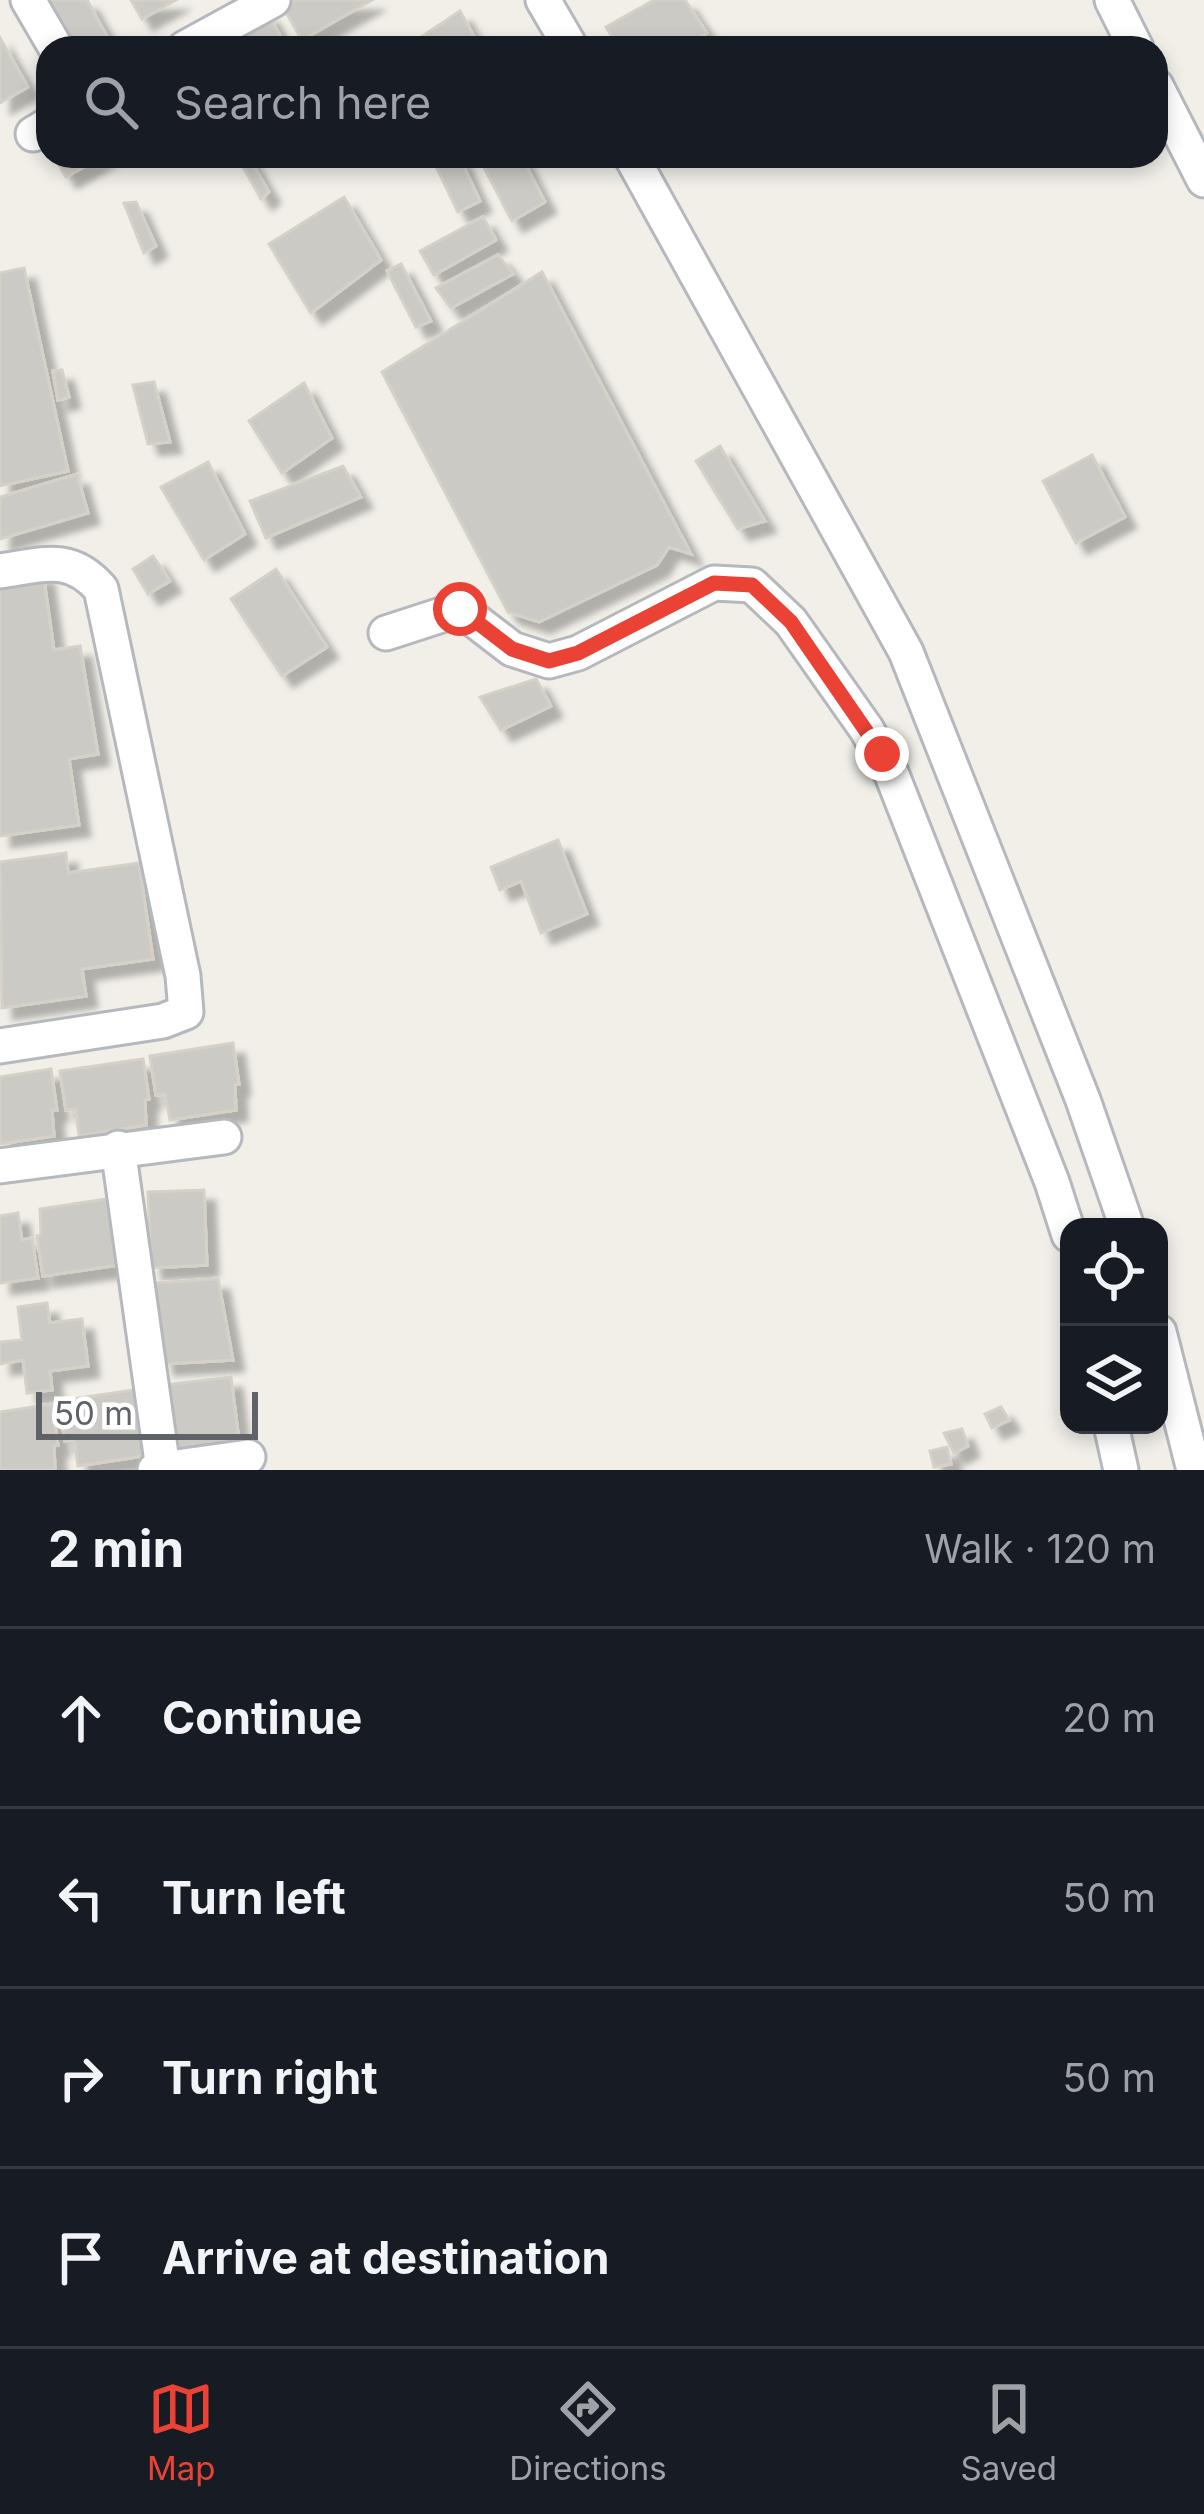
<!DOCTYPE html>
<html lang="en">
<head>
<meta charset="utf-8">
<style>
	body { margin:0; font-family:Inter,sans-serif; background:#242831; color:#f1f3f6 }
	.controls { position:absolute; right:36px; bottom:36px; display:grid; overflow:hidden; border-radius:24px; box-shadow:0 6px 18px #0003 }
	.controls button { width:108px; height:108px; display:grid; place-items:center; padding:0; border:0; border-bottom:3px solid #363941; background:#171b24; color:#f1f3f6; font:60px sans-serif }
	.scale { position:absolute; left:36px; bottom:30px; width:222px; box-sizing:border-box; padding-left:12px; border:6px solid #5f6368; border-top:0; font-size:33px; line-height:42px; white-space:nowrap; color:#5f6368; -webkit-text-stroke:9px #fff; paint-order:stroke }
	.stop { position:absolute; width:36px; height:36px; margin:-27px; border:9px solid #ea4335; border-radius:50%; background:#fff }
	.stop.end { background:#ea4335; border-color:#fff; box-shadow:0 3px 12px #0008 }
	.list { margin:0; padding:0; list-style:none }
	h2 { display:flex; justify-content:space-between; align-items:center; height:156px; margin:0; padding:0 48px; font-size:51px }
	h2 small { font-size:39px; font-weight:400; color:#9ea1a6 }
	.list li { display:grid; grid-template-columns:78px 1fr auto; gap:36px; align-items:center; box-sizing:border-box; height:180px; padding:0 48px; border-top:3px solid #363941 }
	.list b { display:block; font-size:45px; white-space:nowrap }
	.list em { font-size:39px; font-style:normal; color:#9ea1a6 }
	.icon { flex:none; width:66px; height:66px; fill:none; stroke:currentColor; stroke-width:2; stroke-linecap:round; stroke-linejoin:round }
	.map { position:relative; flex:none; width:1204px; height:1470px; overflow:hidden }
	.search { position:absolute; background:#171b24; box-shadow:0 6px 18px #0003; left:36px; right:36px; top:36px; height:132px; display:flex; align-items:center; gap:30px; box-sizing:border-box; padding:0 42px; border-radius:36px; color:#9ea1a6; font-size:45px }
	.sheet { height:876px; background:#171b24 }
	nav { display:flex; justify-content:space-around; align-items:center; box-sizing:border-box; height:168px; border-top:3px solid #363941; background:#171b24; font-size:33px; color:#9ea1a6 }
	nav a { display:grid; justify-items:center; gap:6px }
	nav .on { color:#ea4335 }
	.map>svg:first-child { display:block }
	.building { fill:#cccac5; stroke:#d6d1c6; stroke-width:3; filter:url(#shadow) }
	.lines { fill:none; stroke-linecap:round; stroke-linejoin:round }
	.minor-casing { stroke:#b5b8bc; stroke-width:39 }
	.minor { stroke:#fff; stroke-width:33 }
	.route { stroke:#ea4335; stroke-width:15 }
</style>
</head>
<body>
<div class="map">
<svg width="1204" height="1470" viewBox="0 0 1204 1470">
	<defs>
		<filter id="shadow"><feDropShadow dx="11" dy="11" stdDeviation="3" flood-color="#0004"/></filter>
	</defs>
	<rect width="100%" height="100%" fill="#f1efe8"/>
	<g class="building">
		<path d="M42,0H87L109,40L95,48H69Z"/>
		<path d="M131,0H176L142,19Z"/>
		<path d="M296,0H372L302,40L283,7Z"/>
		<path d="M654,0H685L707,33L683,48H619L606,27Z"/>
		<path d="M460,11L476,40L464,48H405Z"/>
		<path d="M267,12L287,48H203Z"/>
		<path d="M0,38L28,87L0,103Z"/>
		<path d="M54,156H103L66,177Z"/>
		<path d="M237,156H248L269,192L261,199Z"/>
		<path d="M431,156H459L480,201L458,212Z"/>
		<path d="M478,156H521L545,202L512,221Z"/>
		<path d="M344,197L381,260L311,313L269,244Z"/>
		<path d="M136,202L156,246L144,253L124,203Z"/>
		<path d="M483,217L496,240L434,275L420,251Z"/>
		<path d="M498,255L513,274L451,308L436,288Z"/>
		<path d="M401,264L431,321L416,327L387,271Z"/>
		<path d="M24,268L68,471L0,486V273Z"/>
		<path d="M542,272L691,554L669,547L657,565L539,622L508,612L382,372Z"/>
		<path d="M62,370L69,397L58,400L53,371Z"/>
		<path d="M154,382L170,442L148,444L133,385Z"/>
		<path d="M304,383L332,438L282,473L249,421Z"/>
		<path d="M720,446L765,521L738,529L696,461Z"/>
		<path d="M1092,455L1125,517L1076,543L1043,481Z"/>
		<path d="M208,462L245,534L204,560L161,487Z"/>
		<path d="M343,466L361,497L266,538L250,501Z"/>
		<path d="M77,474L88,513L0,539V497Z"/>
		<path d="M153,556L170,581L148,594L133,569Z"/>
		<path d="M276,569L327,647L282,676L231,599Z"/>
		<path d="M43,573L54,650L80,646L98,754L69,759L79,825L0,836V579Z"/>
		<path d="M536,679L551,706L501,730L480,697Z"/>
		<path d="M558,840L587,914L541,933L521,881L500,890L491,867Z"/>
		<path d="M66,853L68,873L139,863L153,959L82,969L86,996L2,1008L0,862Z"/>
		<path d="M233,1043L239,1084L235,1085L236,1110L170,1120L165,1094L156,1095L150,1056Z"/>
		<path d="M143,1059L149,1099L145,1100L146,1125L79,1136L76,1109L66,1110L60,1071Z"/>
		<path d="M51,1069L57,1110H52L54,1136L0,1144V1077Z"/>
		<path d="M204,1190L207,1265L151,1268L148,1192Z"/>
		<path d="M106,1199L111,1226L120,1224L126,1264L43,1276L37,1236L41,1235L40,1209Z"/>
		<path d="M18,1213L22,1240L32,1238L38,1278L0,1283V1216Z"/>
		<path d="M218,1279L233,1360L163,1364L155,1283Z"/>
		<path d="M47,1303L50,1323L82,1319L88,1366L50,1371L52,1390L27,1393L23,1360L0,1364V1342L22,1340L18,1307Z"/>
		<path d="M231,1377L240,1449L172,1456L164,1385Z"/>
		<path d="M141,1389L144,1456L78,1466L74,1439L65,1441L58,1401Z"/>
		<path d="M52,1404L58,1445L54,1446L55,1470H0V1412Z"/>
		<path d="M1001,1407L1009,1420L992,1428L985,1414Z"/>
		<path d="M962,1429L968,1446L954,1453L944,1433Z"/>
		<path d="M947,1447L951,1464L934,1467L930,1451Z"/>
	</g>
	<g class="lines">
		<g class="minor-casing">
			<g id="minor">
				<path d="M28,0L56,48"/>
				<path d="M543,0L571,48"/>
				<path d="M1112,0L1136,48"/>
				<path d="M185,48L273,0"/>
				<path d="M1156,86L1204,180"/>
				<path d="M33,134L48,125"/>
				<path d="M631,156L906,652L1083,1100L1127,1227"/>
				<path d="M0,571C43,565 70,553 101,589L183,976L186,1012L163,1021L0,1046"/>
				<path d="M386,633L460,609L512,649L549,661L578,653L714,583L752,585L791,622L867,730L892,775L1052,1182L1069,1235"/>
				<path d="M118,1148L163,1469"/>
				<path d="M0,1166L224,1137"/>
				<path d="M1159,1332L1194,1470"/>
				<path d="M1111,1425L1121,1470"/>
				<path d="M155,1470L248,1457"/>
			</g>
		</g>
		<use href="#minor" class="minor"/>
	</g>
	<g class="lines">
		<path class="route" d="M460,609L512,649L549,661L578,653L714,583L752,585L791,622L882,754"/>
	</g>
</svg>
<div class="controls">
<button><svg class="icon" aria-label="locate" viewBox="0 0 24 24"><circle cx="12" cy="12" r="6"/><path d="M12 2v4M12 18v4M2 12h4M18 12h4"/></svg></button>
<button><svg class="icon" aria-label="layers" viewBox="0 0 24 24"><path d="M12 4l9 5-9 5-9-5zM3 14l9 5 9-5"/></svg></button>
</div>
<div class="scale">50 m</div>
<div class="stop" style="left:460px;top:609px"></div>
<div class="stop end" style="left:882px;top:754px"></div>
<div class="search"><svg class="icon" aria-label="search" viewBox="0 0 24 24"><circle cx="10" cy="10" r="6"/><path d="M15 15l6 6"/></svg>Search here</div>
</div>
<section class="sheet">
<h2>2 min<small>Walk · 120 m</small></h2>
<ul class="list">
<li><svg class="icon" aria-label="ahead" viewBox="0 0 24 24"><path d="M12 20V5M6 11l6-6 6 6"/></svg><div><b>Continue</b></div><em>20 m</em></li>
<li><svg class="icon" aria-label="left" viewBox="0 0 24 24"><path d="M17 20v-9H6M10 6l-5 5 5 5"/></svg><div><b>Turn left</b></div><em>50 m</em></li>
<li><svg class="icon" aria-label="right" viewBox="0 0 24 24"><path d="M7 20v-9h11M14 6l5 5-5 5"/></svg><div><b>Turn right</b></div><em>50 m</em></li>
<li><svg class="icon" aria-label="arrive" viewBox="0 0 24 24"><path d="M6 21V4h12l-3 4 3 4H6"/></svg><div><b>Arrive at destination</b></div></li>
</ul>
</section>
<nav>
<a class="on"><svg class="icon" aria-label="map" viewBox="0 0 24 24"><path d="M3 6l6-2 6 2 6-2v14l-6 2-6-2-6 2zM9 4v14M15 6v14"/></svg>Map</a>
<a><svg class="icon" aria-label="directions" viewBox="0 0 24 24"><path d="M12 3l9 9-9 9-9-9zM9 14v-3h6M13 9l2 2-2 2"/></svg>Directions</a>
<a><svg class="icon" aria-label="saved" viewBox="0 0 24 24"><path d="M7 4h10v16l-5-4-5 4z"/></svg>Saved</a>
</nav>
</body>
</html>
